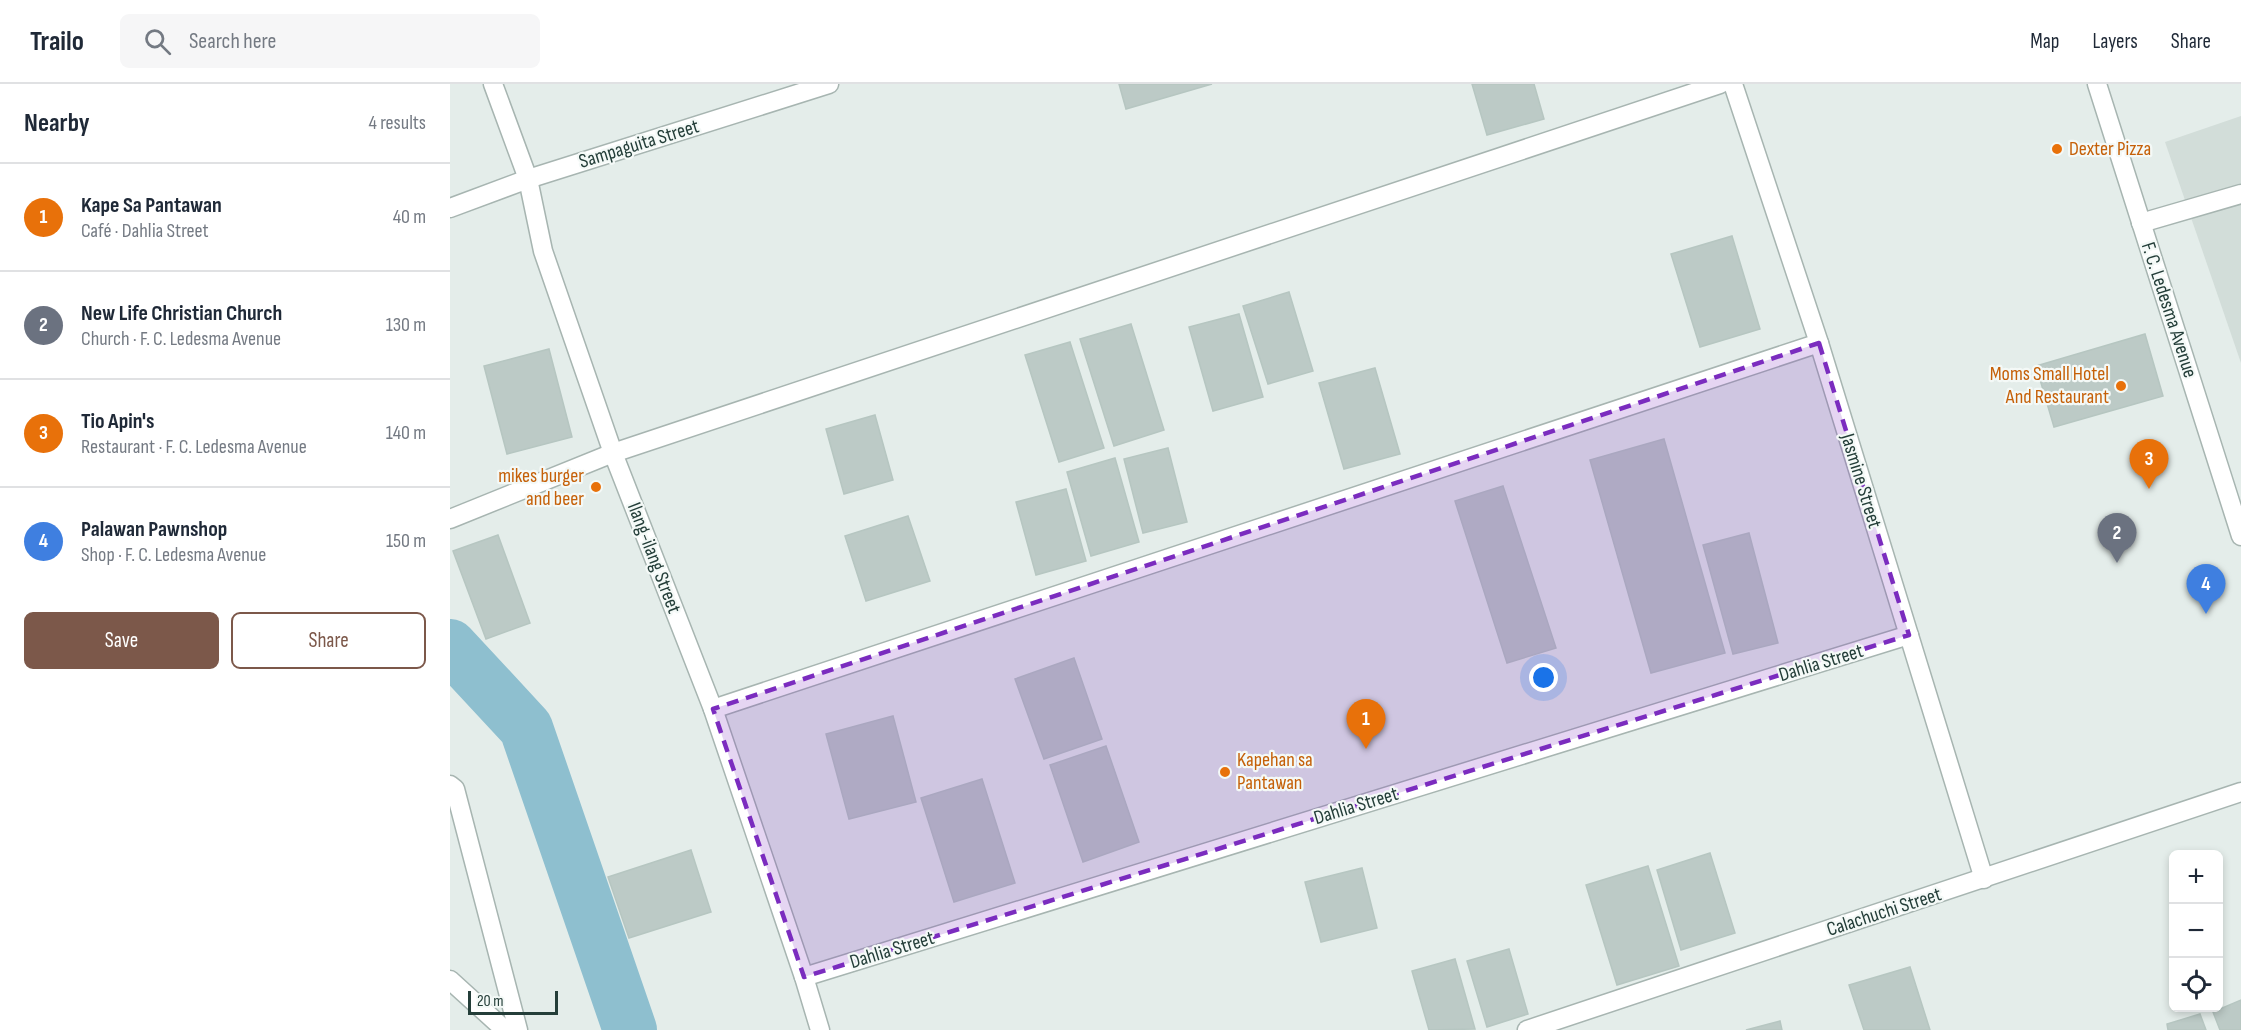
<!DOCTYPE html>
<html lang="en">
<head>
<meta charset="utf-8">
<style>
	body { margin:0; font-family:"Sofia Sans Condensed",sans-serif; background:#f6f6f7; color:#1f2937 }
	.controls { position:absolute; right:18px; bottom:18px; display:grid; overflow:hidden; border-radius:9px; box-shadow:0 3px 9px #0003 }
	.controls button { width:54px; height:54px; display:grid; place-items:center; padding:0; border:0; border-bottom:2px solid #e0e1e3; background:#fff; color:#1f2937; font:30px sans-serif }
	.scale { position:absolute; left:18px; bottom:15px; width:90px; box-sizing:border-box; padding-left:6px; border:3px solid #243e39; border-top:0; font-size:16px; line-height:21px; white-space:nowrap; color:#243e39; -webkit-text-stroke:4px #f4f9f7; paint-order:stroke }
	.you { position:absolute; left:1094px; top:594px; width:21px; height:21px; margin:-15px; border:4px solid #fff; border-radius:50%; background:#1a73e8; box-shadow:0 0 0 9px #1a73e833 }
	.badge { display:grid; place-items:center; width:39px; height:39px; border-radius:50%; background:#7c584a; color:#fff; font-size:20px; font-weight:700 }
	.pin { position:absolute; translate:-50% -50px; filter:drop-shadow(0 2px 3px #0008) }
	.pin::after { content:''; position:absolute; top:32px; width:21px; height:18px; background:inherit; clip-path:polygon(0 0,100% 0,50% 100%) }
	.list { margin:0; padding:0; list-style:none }
	h2 { display:flex; justify-content:space-between; align-items:center; height:78px; margin:0; padding:0 24px; font-size:26px }
	h2 small { font-size:20px; font-weight:400; color:#747a83 }
	.list li { display:grid; grid-template-columns:39px 1fr auto; gap:18px; align-items:center; box-sizing:border-box; height:108px; padding:0 24px; border-top:2px solid #e0e1e3 }
	.list b { display:block; font-size:22px; white-space:nowrap }
	.list p { margin:0; font-size:20px; white-space:nowrap; color:#747a83 }
	.list em { font-size:20px; font-style:normal; color:#747a83 }
	.actions { display:flex; gap:12px; padding:18px 24px }
	.actions a { flex:1; padding:14px 0; border:2px solid #7c584a; border-radius:9px; text-align:center; font-size:21px; color:#7c584a }
	.actions .main { background:#7c584a; color:#fff }
	.icon { flex:none; width:33px; height:33px; fill:none; stroke:currentColor; stroke-width:2; stroke-linecap:round; stroke-linejoin:round }
	.map { position:relative; flex:none; width:1791px; height:946px; overflow:hidden }
	header { display:flex; align-items:center; gap:36px; box-sizing:border-box; height:84px; padding:0 30px; background:#fff; border-bottom:2px solid #e0e1e3 }
	header strong { font-size:28px }
	nav { display:flex; gap:33px; margin-inline-start:auto; font-size:21px }
	.search { width:420px; height:54px; background:#f6f6f7; display:flex; align-items:center; gap:15px; box-sizing:border-box; padding:0 21px; border-radius:9px; color:#747a83; font-size:22px }
	main { display:flex }
	aside { flex:1; background:#fff }
	.map>svg:first-child { display:block }
	.built { fill:#d2ddd9 }
	.lines { fill:none; stroke-linecap:round; stroke-linejoin:round }
	.river { stroke:#8ebfcf; stroke-width:54 }
	.building { fill:#bccac6; stroke:#b6c6c1; stroke-width:1.5 }
	.service-casing { stroke:#a7b5b1; stroke-width:21 }
	.minor-casing { stroke:#a7b5b1; stroke-width:21 }
	.tertiary-casing { stroke:#a7b5b1; stroke-width:21 }
	.service { stroke:#fff; stroke-width:18 }
	.minor { stroke:#fff; stroke-width:18 }
	.tertiary { stroke:#fff; stroke-width:18 }
	.marked { fill:#7b2cbf; fill-opacity:0.2; stroke:#7b2cbf; stroke-width:4.5; stroke-dasharray:12 8; stroke-linejoin:round }
	.food-dot { fill:#e8710a; stroke:#f4f9f7; stroke-width:2 }
	.labels { text-anchor:middle; dominant-baseline:central; stroke-width:4.5; stroke-linejoin:round; paint-order:stroke }
	.street-label { font-size:20px; fill:#243e39; stroke:#f4f9f7 }
	.food-label { font-size:20px; fill:#c56008; stroke:#f4f9f7; text-anchor:start }
</style>
</head>
<body>
<header>
<strong>Trailo</strong>
<div class="search"><svg class="icon" aria-label="search" viewBox="0 0 24 24"><circle cx="10" cy="10" r="6"/><path d="M15 15l6 6"/></svg>Search here</div>
<nav><a>Map</a><a>Layers</a><a>Share</a></nav>
</header>
<main>
<aside>
<h2>Nearby<small>4 results</small></h2>
<ul class="list">
<li><span class="badge" style="background:#e8710a">1</span><div><b>Kape Sa Pantawan</b><p>Café · Dahlia Street</p></div><em>40 m</em></li>
<li><span class="badge" style="background:#6b7280">2</span><div><b>New Life Christian Church</b><p>Church · F. C. Ledesma Avenue</p></div><em>130 m</em></li>
<li><span class="badge" style="background:#e8710a">3</span><div><b>Tio Apin's</b><p>Restaurant · F. C. Ledesma Avenue</p></div><em>140 m</em></li>
<li><span class="badge" style="background:#3f7fe0">4</span><div><b>Palawan Pawnshop</b><p>Shop · F. C. Ledesma Avenue</p></div><em>150 m</em></li>
</ul>
<div class="actions"><a class="main">Save</a><a>Share</a></div>
</aside>
<div class="map">
<svg width="1791" height="946" viewBox="0 0 1791 946">
	<rect width="100%" height="100%" fill="#e4edea"/>
	<path class="built" d="M1791,32V279L1715,58Z"/>
	<g class="lines">
		<path class="river" d="M0,562L76,644L180,946"/>
	</g>
	<g class="building">
		<path d="M669,0H762L676,25Z"/>
		<path d="M1022,0H1084L1094,35L1037,51Z"/>
		<path d="M1282,152L1310,245L1250,263L1221,170Z"/>
		<path d="M839,208L863,287L818,300L793,222Z"/>
		<path d="M789,230L813,313L763,327L739,243Z"/>
		<path d="M681,240L714,346L664,362L630,255Z"/>
		<path d="M1695,250L1713,312L1604,343L1586,282Z"/>
		<path d="M620,258L654,364L609,378L575,271Z"/>
		<path d="M99,265L122,353L57,370L34,282Z"/>
		<path d="M925,284L950,370L894,385L869,299Z"/>
		<path d="M425,331L443,396L394,410L376,345Z"/>
		<path d="M1214,355L1275,569L1201,589L1140,376Z"/>
		<path d="M718,364L737,438L693,449L674,375Z"/>
		<path d="M665,374L689,458L641,472L617,388Z"/>
		<path d="M1053,402L1106,564L1057,579L1005,417Z"/>
		<path d="M616,405L636,477L586,491L566,418Z"/>
		<path d="M458,432L480,497L416,517L395,452Z"/>
		<path d="M1299,449L1328,559L1283,570L1253,461Z"/>
		<path d="M48,451L80,539L36,555L3,467Z"/>
		<path d="M624,574L652,655L594,675L565,595Z"/>
		<path d="M443,632L466,718L399,735L376,650Z"/>
		<path d="M656,662L689,758L633,778L600,681Z"/>
		<path d="M532,695L565,799L504,818L471,714Z"/>
		<path d="M241,766L261,828L179,854L158,793Z"/>
		<path d="M1260,769L1285,849L1231,866L1207,786Z"/>
		<path d="M1198,782L1229,882L1167,901L1136,801Z"/>
		<path d="M912,784L927,844L871,858L855,798Z"/>
		<path d="M1059,865L1078,930L1037,943L1017,877Z"/>
		<path d="M1005,875L1025,945L979,946L962,887Z"/>
		<path d="M1460,883L1480,946H1414L1399,901Z"/>
		<path d="M1791,916V946H1770L1763,928Z"/>
		<path d="M1750,930L1756,946H1718L1717,940Z"/>
		<path d="M1330,937L1332,946H1296Z"/>
	</g>
	<g class="lines">
		<g class="service-casing">
			<path id="service" d="M1691,139L1791,110"/>
		</g>
		<g class="minor-casing">
			<g id="minor">
				<path d="M43,0L78,95L93,167L163,369L263,625L354,893L370,946"/>
				<path d="M1283,0L1369,259L1534,795"/>
				<path d="M0,124L78,95L379,0"/>
				<path d="M0,435L163,369L1270,0"/>
				<path d="M263,625L1369,259"/>
				<path d="M0,701L5,705L68,946"/>
				<path d="M354,893L1459,551"/>
				<path d="M0,896L55,946"/>
				<path d="M1077,946L1791,708"/>
			</g>
		</g>
		<g class="tertiary-casing">
			<path id="tertiary" d="M1647,0L1791,452"/>
		</g>
		<use href="#service" class="service"/>
		<use href="#minor" class="minor"/>
		<use href="#tertiary" class="tertiary"/>
	</g>
	<path class="marked" d="M1369,259L1459,551L354,893L263,625Z"/>
	<g class="food-dot">
		<circle cx="1607" cy="65" r="6"/>
		<circle cx="1671" cy="302" r="6"/>
		<circle cx="146" cy="403" r="6"/>
		<circle cx="775" cy="688" r="6"/>
	</g>
	<g class="labels">
		<g class="street-label">
			<text transform="translate(189 60) rotate(-17)">Sampaguita Street</text>
			<text transform="translate(1719 226) rotate(72)">F. C. Ledesma Avenue</text>
			<text transform="translate(1411 397) rotate(73)">Jasmine Street</text>
			<text transform="translate(204 474) rotate(69)">Ilang-ilang Street</text>
			<text transform="translate(1371 579) rotate(-17)">Dahlia Street</text>
			<text transform="translate(906 722) rotate(-17)">Dahlia Street</text>
			<text transform="translate(1434 828) rotate(-18)">Calachuchi Street</text>
			<text transform="translate(442 866) rotate(-17)">Dahlia Street</text>
		</g>
		<g class="food-label">
			<text x="1619" y="65">Dexter Pizza</text>
			<text x="1659" y="290" text-anchor="end">Moms Small Hotel<tspan x="1659" dy="23">And Restaurant</tspan></text>
			<text x="134" y="392" text-anchor="end">mikes burger<tspan x="134" dy="23">and beer</tspan></text>
			<text x="787" y="676">Kapehan sa<tspan x="787" dy="23">Pantawan</tspan></text>
		</g>
	</g>
</svg>
<div class="controls">
<button>+</button>
<button>−</button>
<button><svg class="icon" aria-label="locate" viewBox="0 0 24 24"><circle cx="12" cy="12" r="6"/><path d="M12 2v4M12 18v4M2 12h4M18 12h4"/></svg></button>
</div>
<div class="scale">20 m</div>
<div class="you"></div>
<div class="pin badge" style="left:916px;top:665px;background:#e8710a">1</div>
<div class="pin badge" style="left:1667px;top:479px;background:#6b7280">2</div>
<div class="pin badge" style="left:1699px;top:405px;background:#e8710a">3</div>
<div class="pin badge" style="left:1756px;top:530px;background:#3f7fe0">4</div>
</div>
</main>
</body>
</html>
